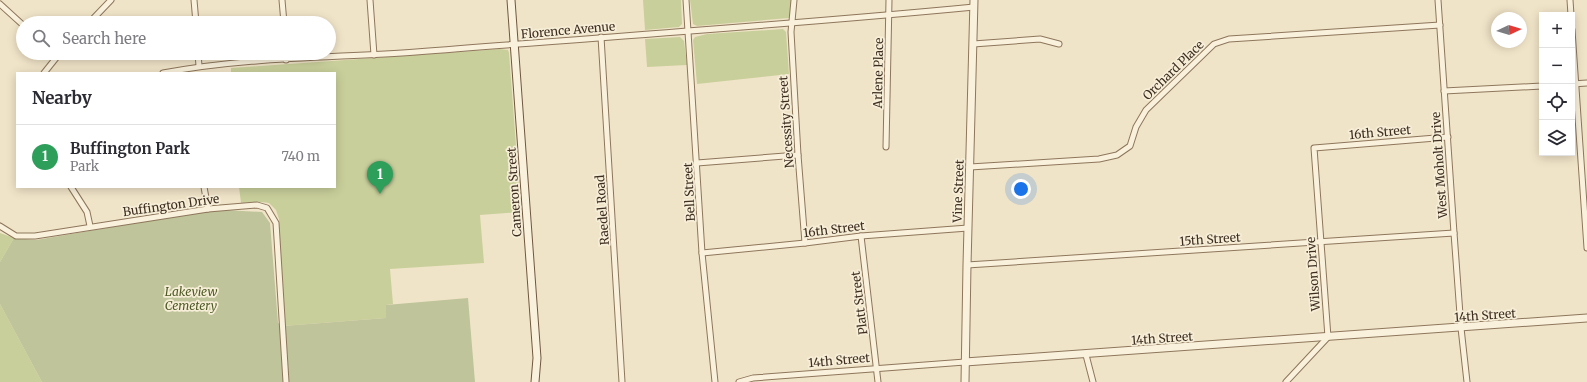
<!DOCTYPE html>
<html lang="en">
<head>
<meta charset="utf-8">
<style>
	body { margin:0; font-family:Merriweather,serif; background:#f7f7f7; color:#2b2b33 }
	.controls { position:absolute; right:12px; top:12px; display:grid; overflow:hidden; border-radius:0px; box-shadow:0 2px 10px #0003 }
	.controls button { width:36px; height:36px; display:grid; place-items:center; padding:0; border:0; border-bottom:1px solid #e1e1e2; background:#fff; color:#2b2b33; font:20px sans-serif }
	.compass { position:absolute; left:1491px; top:12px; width:36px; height:36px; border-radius:50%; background:#fff; box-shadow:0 2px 10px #0003; rotate:86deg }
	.you { position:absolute; left:1021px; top:189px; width:14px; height:14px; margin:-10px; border:3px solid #fff; border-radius:50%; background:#1a73e8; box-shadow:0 0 0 6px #1a73e833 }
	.badge { display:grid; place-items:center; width:26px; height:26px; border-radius:50%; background:#7c3aed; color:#fff; font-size:13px; font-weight:700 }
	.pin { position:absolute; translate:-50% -33px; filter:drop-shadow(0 1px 2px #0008) }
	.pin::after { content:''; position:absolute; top:21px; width:14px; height:12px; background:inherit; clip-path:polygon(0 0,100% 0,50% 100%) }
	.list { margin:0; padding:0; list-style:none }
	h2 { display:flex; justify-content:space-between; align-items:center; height:52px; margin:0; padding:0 16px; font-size:17px }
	h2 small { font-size:13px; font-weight:400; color:#7c7c81 }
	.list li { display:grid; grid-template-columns:26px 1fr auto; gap:12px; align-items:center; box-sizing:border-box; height:64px; padding:0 16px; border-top:1px solid #e1e1e2 }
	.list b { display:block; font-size:15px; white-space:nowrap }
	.list p { margin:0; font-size:13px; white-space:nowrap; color:#7c7c81 }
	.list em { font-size:13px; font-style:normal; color:#7c7c81 }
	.icon { flex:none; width:22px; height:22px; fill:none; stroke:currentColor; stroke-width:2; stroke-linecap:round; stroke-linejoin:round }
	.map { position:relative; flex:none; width:1587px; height:382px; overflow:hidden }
	.search { position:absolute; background:#fff; box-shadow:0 2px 10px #0003; left:16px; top:16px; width:320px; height:44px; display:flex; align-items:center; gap:10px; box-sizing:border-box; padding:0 14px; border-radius:22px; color:#7c7c81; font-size:15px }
	.panel { position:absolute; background:#fff; box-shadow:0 2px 10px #0003; left:16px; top:72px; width:320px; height:116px; border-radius:0px }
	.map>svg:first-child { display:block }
	.green { fill:#c9cf9b }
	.cemetery { fill:#bfc49a }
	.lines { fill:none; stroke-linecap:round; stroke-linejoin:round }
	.minor-casing { stroke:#8d765c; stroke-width:7 }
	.tertiary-casing { stroke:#8d765c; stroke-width:9 }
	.secondary-casing { stroke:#6f573f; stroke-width:9 }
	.minor { stroke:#faf1dc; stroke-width:5 }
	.tertiary { stroke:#faf1dc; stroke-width:7 }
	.secondary { stroke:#faf1dc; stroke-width:7 }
	.labels { text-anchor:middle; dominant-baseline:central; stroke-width:3.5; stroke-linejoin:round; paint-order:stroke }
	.street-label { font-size:12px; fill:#3d2e20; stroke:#f7eed8 }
	.park-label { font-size:12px; font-style:italic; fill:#4d5a26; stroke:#f7eed8 }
</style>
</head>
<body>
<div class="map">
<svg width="1587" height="382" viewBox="0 0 1587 382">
	<rect width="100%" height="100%" fill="#f0e4c8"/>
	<g class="green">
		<path d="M643,0H681L682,24L679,27L645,30Z"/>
		<path d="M690,0H792L791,16L789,18L697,26L693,24Z"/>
		<path d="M783,29L786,32L789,74L697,84L693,40L695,37L707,34Z"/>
		<path d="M680,37L684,41L687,65L647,67L645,39Z"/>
		<path d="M500,49L508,50L509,53L521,212L480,215L484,263L390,269L393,304L386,305V318L283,326L280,277L279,219L276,210L269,203L261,202L241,203L239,187H335V73H231V68Z"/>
		<path d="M0,233L14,238L0,262Z"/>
		<path d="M0,304L42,382H0Z"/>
	</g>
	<path class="cemetery" d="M223,210L262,212L270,223L278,323L283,326L386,318V305L468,298L475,382H42L0,304V262L14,238L36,240L189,214Z"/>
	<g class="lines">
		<g class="minor-casing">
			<g id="minor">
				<path d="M194,0L196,23"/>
				<path d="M282,0L284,23"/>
				<path d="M370,0L374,55"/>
				<path d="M686,0L702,253L715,382"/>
				<path d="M794,0L791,32L798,155L805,243"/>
				<path d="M1438,0L1454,233L1461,328L1467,382"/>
				<path d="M1570,0L1571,15"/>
				<path d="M0,4L23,25"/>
				<path d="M89,23L111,0"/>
				<path d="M1572,30L1587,248"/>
				<path d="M601,37L622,382"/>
				<path d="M973,44L1040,39L1059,44"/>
				<path d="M198,53L199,66"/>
				<path d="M286,53V60"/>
				<path d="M44,73L60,53"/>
				<path d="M163,73C245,57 333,58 416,52C602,37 788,25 974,7"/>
				<path d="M1572,84L1587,83"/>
				<path d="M1444,91L1542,86"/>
				<path d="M886,147L889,0"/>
				<path d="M697,163L798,155"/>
				<path d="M970,167L1099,159L1117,155L1130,146L1136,127L1146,110L1214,44L1229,39L1440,25"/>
				<path d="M71,187L87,212L90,226"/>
				<path d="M204,187L208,209"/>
				<path d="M0,226L16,236H35L208,209L257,205L267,208L276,223L286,382"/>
				<path d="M861,236L878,382"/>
				<path d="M702,253L805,243L861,236L968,228"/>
				<path d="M967,265L1454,233"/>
				<path d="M1086,355L1093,382"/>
				<path d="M739,382L753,378L965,362"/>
				<path d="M1286,382L1328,337L1314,148L1448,137"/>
			</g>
		</g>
		<g class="tertiary-casing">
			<g id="tertiary">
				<path d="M965,362L1587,318"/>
				<path d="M965,382L967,265L974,0"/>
			</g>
		</g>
		<g class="secondary-casing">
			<path id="secondary" d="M511,0L537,358L535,382"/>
		</g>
		<use href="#minor" class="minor"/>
		<use href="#tertiary" class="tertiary"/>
		<use href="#secondary" class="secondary"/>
	</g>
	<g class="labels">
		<g class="street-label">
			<text transform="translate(568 30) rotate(-5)">Florence Avenue</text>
			<text transform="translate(1173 70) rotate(-44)">Orchard Place</text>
			<text transform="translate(878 73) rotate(-89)">Arlene Place</text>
			<text transform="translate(786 122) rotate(-94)">Necessity Street</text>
			<text transform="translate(1380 132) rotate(-5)">16th Street</text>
			<text transform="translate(1439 165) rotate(-94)">West Moholt Drive</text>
			<text transform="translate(958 191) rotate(-88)">Vine Street</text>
			<text transform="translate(514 192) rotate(-94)">Cameron Street</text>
			<text transform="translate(689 192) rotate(-93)">Bell Street</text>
			<text transform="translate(171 205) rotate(-8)">Buffington Drive</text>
			<text transform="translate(602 210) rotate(-94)">Raedel Road</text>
			<text transform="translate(834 229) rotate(-7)">16th Street</text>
			<text transform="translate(1210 239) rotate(-4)">15th Street</text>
			<text transform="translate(1313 274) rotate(-94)">Wilson Drive</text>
			<text transform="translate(859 303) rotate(-97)">Platt Street</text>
			<text transform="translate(1485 315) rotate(-4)">14th Street</text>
			<text transform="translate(1162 338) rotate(-4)">14th Street</text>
			<text transform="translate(839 360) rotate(-5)">14th Street</text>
		</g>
		<g class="park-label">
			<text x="191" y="291">Lakeview<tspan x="191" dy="14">Cemetery</tspan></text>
		</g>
	</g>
</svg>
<div class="controls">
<button>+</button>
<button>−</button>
<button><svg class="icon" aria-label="locate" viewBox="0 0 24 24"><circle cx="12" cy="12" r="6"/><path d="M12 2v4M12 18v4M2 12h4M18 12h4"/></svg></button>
<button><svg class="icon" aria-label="layers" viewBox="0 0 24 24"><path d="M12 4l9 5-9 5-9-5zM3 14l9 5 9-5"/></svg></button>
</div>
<svg class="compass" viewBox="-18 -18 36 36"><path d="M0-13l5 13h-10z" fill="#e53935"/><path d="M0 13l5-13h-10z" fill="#7c7c81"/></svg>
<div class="you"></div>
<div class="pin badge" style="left:380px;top:194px;background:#2e9e5b">1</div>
<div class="search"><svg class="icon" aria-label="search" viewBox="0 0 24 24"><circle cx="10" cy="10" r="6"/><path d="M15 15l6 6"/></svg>Search here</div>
<section class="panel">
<h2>Nearby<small></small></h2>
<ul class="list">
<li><span class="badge" style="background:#2e9e5b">1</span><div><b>Buffington Park</b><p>Park</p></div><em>740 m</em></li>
</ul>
</section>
</div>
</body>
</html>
